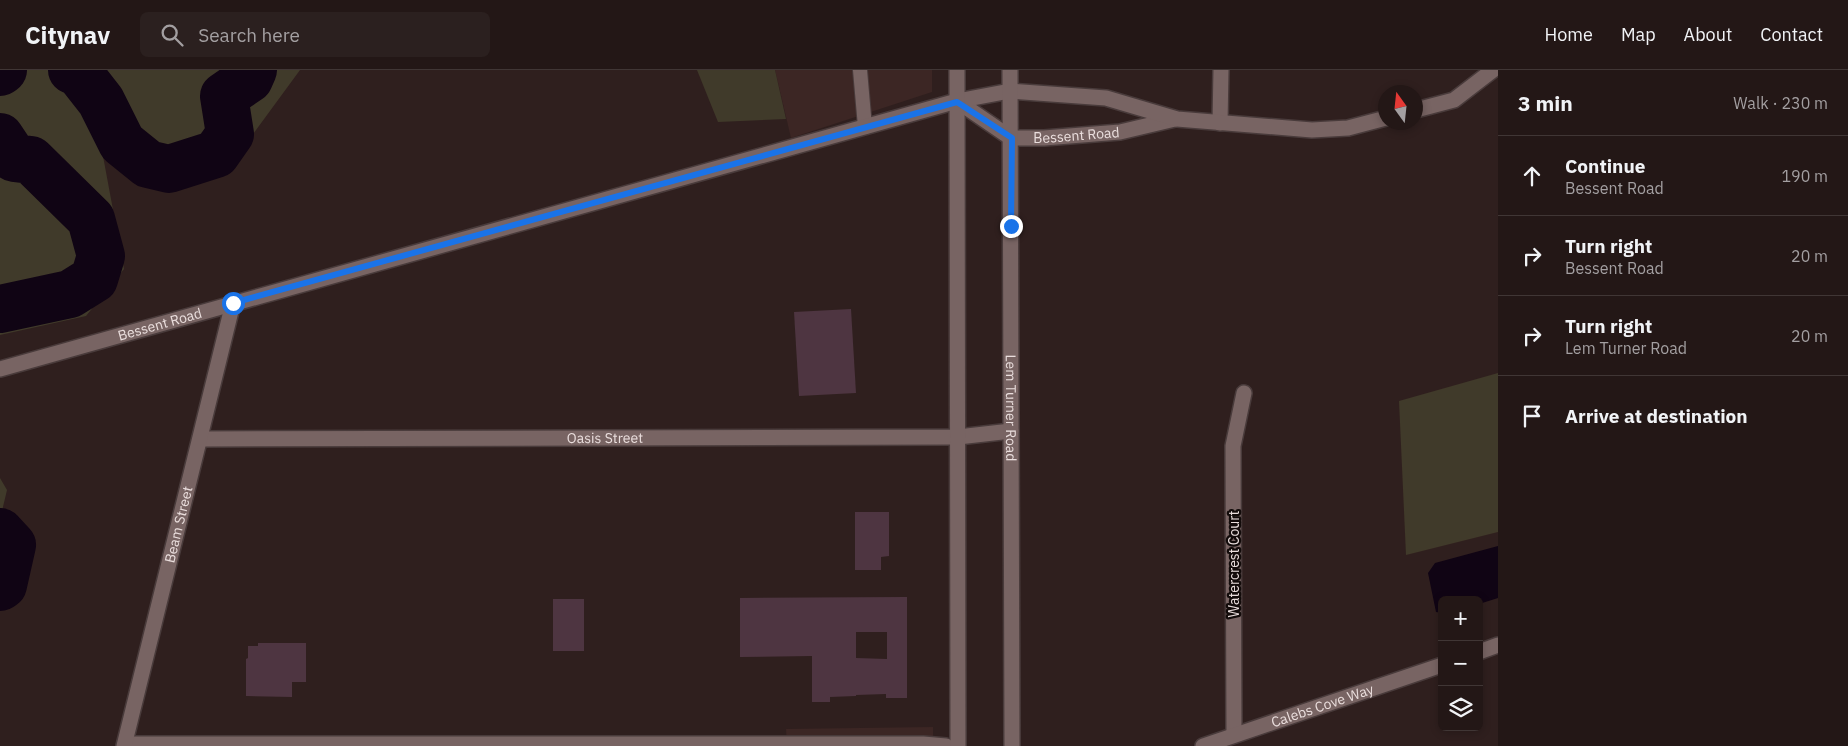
<!DOCTYPE html>
<html lang="en">
<head>
<meta charset="utf-8">
<style>
	body { margin:0; font-family:"IBM Plex Sans",sans-serif; background:#2b201f; color:#f1f3f6 }
	.controls { position:absolute; right:15px; bottom:15px; display:grid; overflow:hidden; border-radius:8px; box-shadow:0 2px 8px #0003 }
	.controls button { width:45px; height:45px; display:grid; place-items:center; padding:0; border:0; border-bottom:1px solid #403635; background:#231716; color:#f1f3f6; font:25px sans-serif }
	.compass { position:absolute; left:1378px; top:15px; width:45px; height:45px; border-radius:50%; background:#231716; box-shadow:0 2px 8px #0003; rotate:345deg }
	.stop { position:absolute; width:15px; height:15px; margin:-11px; border:4px solid #1a73e8; border-radius:50%; background:#fff }
	.stop.end { background:#1a73e8; border-color:#fff; box-shadow:0 1px 5px #0008 }
	.list { margin:0; padding:0; list-style:none }
	h2 { display:flex; justify-content:space-between; align-items:center; height:65px; margin:0; padding:0 20px; font-size:21px }
	h2 small { font-size:16px; font-weight:400; color:#a39fa1 }
	.list li { display:grid; grid-template-columns:32px 1fr auto; gap:15px; align-items:center; box-sizing:border-box; height:80px; padding:0 20px; border-top:1px solid #403635 }
	.list b { display:block; font-size:19px; white-space:nowrap }
	.list p { margin:0; font-size:16px; white-space:nowrap; color:#a39fa1 }
	.list em { font-size:16px; font-style:normal; color:#a39fa1 }
	.icon { flex:none; width:28px; height:28px; fill:none; stroke:currentColor; stroke-width:2; stroke-linecap:round; stroke-linejoin:round }
	.map { position:relative; flex:none; width:1498px; height:676px; overflow:hidden }
	header { display:flex; align-items:center; gap:30px; box-sizing:border-box; height:70px; padding:0 25px; background:#231716; border-bottom:1px solid #403635 }
	header strong { font-size:24px }
	nav { display:flex; gap:28px; margin-inline-start:auto; font-size:18px }
	.search { width:350px; height:45px; background:#2b201f; display:flex; align-items:center; gap:12px; box-sizing:border-box; padding:0 18px; border-radius:8px; color:#a39fa1; font-size:19px }
	main { display:flex }
	aside { flex:1; background:#231716 }
	.map>svg:first-child { display:block }
	.built { fill:#3c2624 }
	.green { fill:#403a2a }
	.water { fill:#100414 }
	.lines { fill:none; stroke-linecap:round; stroke-linejoin:round }
	.river { stroke:#100414; stroke-width:48 }
	.building { fill:#4e3541; fill-rule:evenodd }
	.lane-casing { stroke:#493b3b; stroke-width:16 }
	.street-casing { stroke:#493b3b; stroke-width:18 }
	.secondary-casing { stroke:#493b3b; stroke-width:18 }
	.lane { stroke:#786463; stroke-width:14 }
	.street { stroke:#786463; stroke-width:15 }
	.secondary { stroke:#786463; stroke-width:15 }
	.route { stroke:#1a73e8; stroke-width:6 }
	.labels { text-anchor:middle; dominant-baseline:central; stroke-width:4.5; stroke-linejoin:round; paint-order:stroke }
	.street-label { font-size:14px; fill:#eadedd; stroke:#120b0a }
</style>
</head>
<body>
<header>
<strong>Citynav</strong>
<div class="search"><svg class="icon" aria-label="search" viewBox="0 0 24 24"><circle cx="10" cy="10" r="6"/><path d="M15 15l6 6"/></svg>Search here</div>
<nav><a>Home</a><a>Map</a><a>About</a><a>Contact</a></nav>
</header>
<main>
<div class="map">
<svg width="1498" height="676" viewBox="0 0 1498 676">
	<rect width="100%" height="100%" fill="#2f1f1e"/>
	<g class="built">
		<path d="M775,0H932V22L791,68Z"/>
		<path d="M933,657V676H787L786,659Z"/>
	</g>
	<g class="green">
		<path d="M0,0H300L237,86L171,115L103,86L124,199L86,246L0,265Z"/>
		<path d="M697,0H775L786,49L718,52Z"/>
		<path d="M1498,303V462L1406,485L1399,331Z"/>
		<path d="M0,408L7,420L2,441L30,495L12,532L0,537Z"/>
	</g>
	<path class="water" d="M1498,476V528L1479,534V530H1442V543L1436,542L1428,503L1435,493Z"/>
	<g class="lines">
		<g class="river">
			<path d="M72,0L79,3L101,31L122,73L148,94L169,99L216,84L230,64L224,26L249,9L253,0"/>
			<path d="M0,2L3,0"/>
			<path d="M0,67L14,88L31,90L91,149L101,186L94,209L70,224L0,239"/>
			<path d="M0,462L12,475L3,515L0,517"/>
		</g>
	</g>
	<g class="building">
		<path d="M851,239L856,323L799,326L794,242Z"/>
		<path d="M855,442H889V486L881,487V500H855Z"/>
		<path d="M907,527V628H886V624L856,625V626L830,627V632H812V586L740,587V528ZM856,562H887V589L856,588Z"/>
		<rect x="553" y="529" width="31" height="52"/>
		<path d="M258,573H306V612H292V627L246,626V589L248,588V576H258Z"/>
	</g>
	<g class="lines">
		<g class="lane-casing">
			<path id="lane" d="M860,0L865,57"/>
		</g>
		<g class="street-casing">
			<g id="street">
				<path id="s1" d="M957,31L1011,68H1044L1120,62L1175,49"/>
				<path d="M1416,40L1454,30L1493,0"/>
				<path d="M1220,53L1221,0"/>
				<path id="s2" d="M0,299L957,31L1010,21L1106,28L1177,49L1312,60L1348,58L1386,48"/>
				<path id="s3" d="M200,369L958,367L1011,361"/>
				<path d="M1479,582L1498,575"/>
				<path d="M1234,665L1233,376L1244,323"/>
				<path d="M125,674H923L946,676"/>
				<path id="s4" d="M124,676L233,233"/>
				<path id="s5" d="M1203,676L1442,595"/>
			</g>
		</g>
		<g class="secondary-casing">
			<g id="secondary">
				<path d="M957,0L958,676"/>
				<path id="s6" d="M1010,0L1012,676"/>
			</g>
		</g>
		<use href="#lane" class="lane"/>
		<use href="#street" class="street"/>
		<use href="#secondary" class="secondary"/>
	</g>
	<g class="lines">
		<path class="route" d="M233,233L957,32L1012,68L1011,156"/>
	</g>
	<g class="labels">
		<g class="street-label">
			<text stroke="none"><textPath href="#s1" startOffset="131">Bessent Road</textPath></text>
			<text stroke="none"><textPath href="#s2" startOffset="166">Bessent Road</textPath></text>
			<text stroke="none"><textPath href="#s6" startOffset="338">Lem Turner Road</textPath></text>
			<text stroke="none"><textPath href="#s3" startOffset="405">Oasis Street</textPath></text>
			<text stroke="none"><textPath href="#s4" startOffset="228">Beam Street</textPath></text>
			<text transform="translate(1234 494) rotate(-90)">Watercrest Court</text>
			<text stroke="none"><textPath href="#s5" startOffset="126">Calebs Cove Way</textPath></text>
		</g>
	</g>
</svg>
<div class="controls">
<button>+</button>
<button>−</button>
<button><svg class="icon" aria-label="layers" viewBox="0 0 24 24"><path d="M12 4l9 5-9 5-9-5zM3 14l9 5 9-5"/></svg></button>
</div>
<svg class="compass" viewBox="-18 -18 36 36"><path d="M0-13l5 13h-10z" fill="#e53935"/><path d="M0 13l5-13h-10z" fill="#a39fa1"/></svg>
<div class="stop" style="left:233px;top:233px"></div>
<div class="stop end" style="left:1011px;top:156px"></div>
</div>
<aside>
<h2>3 min<small>Walk · 230 m</small></h2>
<ul class="list">
<li><svg class="icon" aria-label="ahead" viewBox="0 0 24 24"><path d="M12 20V5M6 11l6-6 6 6"/></svg><div><b>Continue</b><p>Bessent Road</p></div><em>190 m</em></li>
<li><svg class="icon" aria-label="right" viewBox="0 0 24 24"><path d="M7 20v-9h11M14 6l5 5-5 5"/></svg><div><b>Turn right</b><p>Bessent Road</p></div><em>20 m</em></li>
<li><svg class="icon" aria-label="right" viewBox="0 0 24 24"><path d="M7 20v-9h11M14 6l5 5-5 5"/></svg><div><b>Turn right</b><p>Lem Turner Road</p></div><em>20 m</em></li>
<li><svg class="icon" aria-label="arrive" viewBox="0 0 24 24"><path d="M6 21V4h12l-3 4 3 4H6"/></svg><div><b>Arrive at destination</b></div></li>
</ul>
</aside>
</main>
</body>
</html>
